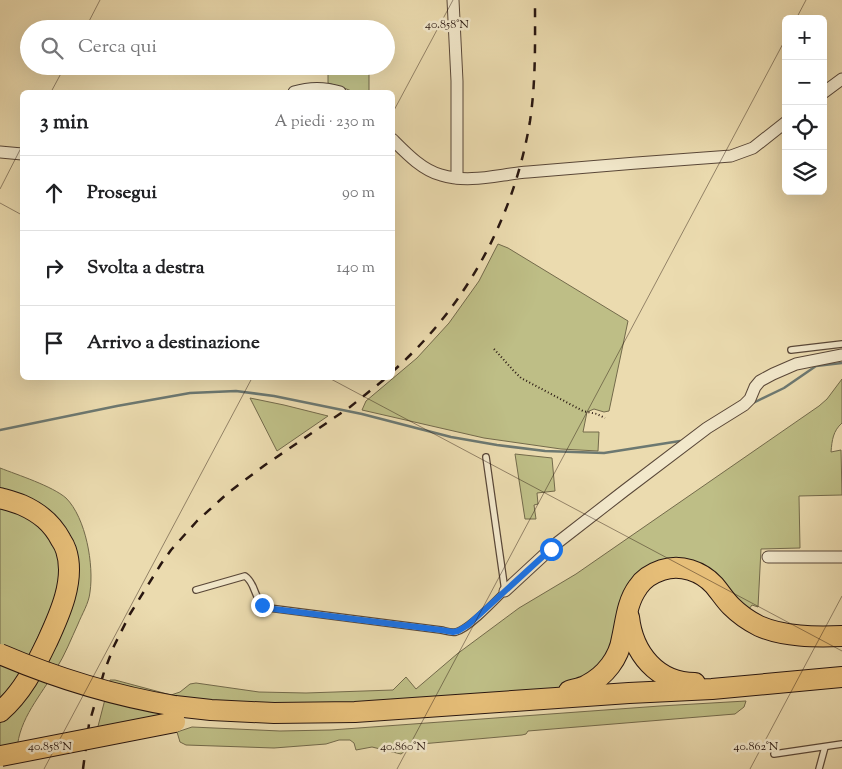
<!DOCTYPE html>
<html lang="it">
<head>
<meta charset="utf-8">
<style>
	body { margin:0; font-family:"Sorts Mill Goudy",serif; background:#f6f6f6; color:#202124 }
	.controls { position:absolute; right:15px; top:15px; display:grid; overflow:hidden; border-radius:8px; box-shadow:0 5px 20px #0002 }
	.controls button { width:45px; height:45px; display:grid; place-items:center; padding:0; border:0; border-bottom:1px solid #e0e0e0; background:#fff; color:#202124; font:25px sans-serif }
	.stop { position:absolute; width:15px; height:15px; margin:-11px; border:4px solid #1a73e8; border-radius:50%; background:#fff }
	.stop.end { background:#1a73e8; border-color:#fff; box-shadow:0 1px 5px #0008 }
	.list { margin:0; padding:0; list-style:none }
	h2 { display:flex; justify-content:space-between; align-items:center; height:65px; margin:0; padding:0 20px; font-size:21px }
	h2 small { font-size:16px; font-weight:400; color:#757577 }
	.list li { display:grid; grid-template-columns:32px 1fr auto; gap:15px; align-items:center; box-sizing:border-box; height:75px; padding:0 20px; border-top:1px solid #e0e0e0 }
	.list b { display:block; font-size:19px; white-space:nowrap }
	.list em { font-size:16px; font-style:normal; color:#757577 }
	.icon { flex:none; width:28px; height:28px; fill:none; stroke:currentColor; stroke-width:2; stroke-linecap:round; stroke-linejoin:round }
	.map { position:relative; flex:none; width:842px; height:769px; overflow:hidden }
	.search { position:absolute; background:#fff; box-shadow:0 5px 20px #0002; left:20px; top:20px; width:375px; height:55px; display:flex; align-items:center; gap:12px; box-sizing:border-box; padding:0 18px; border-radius:28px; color:#757577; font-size:19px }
	.panel { position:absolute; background:#fff; box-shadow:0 5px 20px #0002; left:20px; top:90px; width:375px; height:290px; border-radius:8px }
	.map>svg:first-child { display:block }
	.green { fill:#bebe86; stroke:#736a4b }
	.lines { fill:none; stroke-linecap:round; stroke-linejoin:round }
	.stream { stroke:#6c7871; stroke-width:2.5 }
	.lane-casing { stroke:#594738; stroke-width:8 }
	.street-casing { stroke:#594738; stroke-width:13 }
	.highway-casing { stroke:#281610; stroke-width:22 }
	.path { stroke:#281610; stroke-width:2; stroke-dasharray:1 2.5; stroke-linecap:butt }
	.lane { stroke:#f2e8cb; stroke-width:5.5 }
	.street { stroke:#f2e8cb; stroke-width:11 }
	.highway { stroke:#e6be78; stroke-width:20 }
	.rail { stroke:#281610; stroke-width:2.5; stroke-dasharray:9 9; stroke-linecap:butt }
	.highway-bridge-casing { stroke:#281610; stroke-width:22; stroke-linecap:butt }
	.highway-bridge { stroke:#e6be78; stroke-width:20 }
	.route { stroke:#1a73e8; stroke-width:6 }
	.ticks { fill:none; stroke:#281610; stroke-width:1; stroke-opacity:0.45 }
	.ticks-label { font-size:12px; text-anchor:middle; fill:#281610; stroke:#f2e8cb; stroke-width:5; stroke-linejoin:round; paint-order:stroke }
</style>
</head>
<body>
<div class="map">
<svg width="842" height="769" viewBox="0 0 842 769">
	<rect width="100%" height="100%" fill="#ebdbaf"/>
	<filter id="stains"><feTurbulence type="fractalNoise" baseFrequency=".004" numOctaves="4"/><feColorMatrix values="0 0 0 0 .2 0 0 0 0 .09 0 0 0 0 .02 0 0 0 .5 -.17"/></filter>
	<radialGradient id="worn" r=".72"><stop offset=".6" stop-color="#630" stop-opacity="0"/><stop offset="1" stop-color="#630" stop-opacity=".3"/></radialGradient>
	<g class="green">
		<path d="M328,66H369V92H354L344,88L328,83Z"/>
		<path d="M498,244L508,248L628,321L609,411L604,412L594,409L587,412L583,432H599L598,451L561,449L484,438L362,410L366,401L417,358L449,323L479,281Z"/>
		<path d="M842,379V423C833,431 832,440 831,452L841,450L842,495L799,496L800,548L761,549L758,607L752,605L749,609L665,563L618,628L605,664L569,688L415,706L199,703L168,719L96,734L110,680H115L171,695L180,692L190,684L196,683L259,692L306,693L393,690L406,677L416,689L457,654L519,608L576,574L819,406L827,399Z"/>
		<path d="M250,398L284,405L328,416L277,451Z"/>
		<path d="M515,454L552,458L555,491L537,493L538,504L534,505L536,519H525Z"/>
		<path d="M0,468C18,475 52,486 66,498C86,518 94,565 90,592C89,603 82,614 78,624C71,639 65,655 56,669C41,696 19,718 17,750L0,753V720L21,699L72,551L0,491Z"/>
		<path d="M0,507L20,513L40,525L54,545L60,561V586L51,609L29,656L14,682L0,698Z"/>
		<path d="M746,701L744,707L735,714L528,731L526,734L522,735L421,744L409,748L401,754L372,747L356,750L354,743L350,740H339L326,744L274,748L186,745L180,742L177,732L192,727L280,731L331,730L660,706Z"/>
	</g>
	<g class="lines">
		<g class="stream">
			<path d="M751,404L784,388L816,366L842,363"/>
			<path d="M0,430L117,406L190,393L236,391L274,396L362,414L451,437L497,445L545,451L604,453L680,441"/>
		</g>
		<g class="lane-casing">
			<g id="lane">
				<path d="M791,350L842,344"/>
				<path d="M196,590L245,576C257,584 252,600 269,608L441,630C446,631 451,633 456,632C470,628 495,601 505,591L486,457"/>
				<path d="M774,754L842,744"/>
				<path d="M819,769L825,747"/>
			</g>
		</g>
		<g class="street-casing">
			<g id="street">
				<path d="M453,0L457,81V178"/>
				<path d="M294,92C310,87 324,87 340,92"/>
				<path d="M823,93L842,79"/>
				<path d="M392,139C406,153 422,170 441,175C470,184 500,174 528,172C596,166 663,161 731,156L753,148L786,122"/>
				<path d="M0,152L22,154"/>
				<path d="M768,557H842"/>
				<path d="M505,591L557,543L624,491L707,428L744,405L750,399L755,387L760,381L773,374L796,364L842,355"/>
			</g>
		</g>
		<g class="highway-casing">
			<g id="highway">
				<path d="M0,498C7,500 15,502 22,505C40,513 52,523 61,540C63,543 65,547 66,550C76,580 59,616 47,642C34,669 22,693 0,712"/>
				<path d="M629,617C633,653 657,683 695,683"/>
				<path d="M569,691C575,689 582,688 587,685C605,676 619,658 622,638C626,620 627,602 638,587C643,579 653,573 662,570C681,564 701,571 714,585C720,592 725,600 731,606C739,614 749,621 759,626C784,637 815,637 842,636"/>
				<path d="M175,706L211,710L274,713L355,712L629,693L712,689L842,677"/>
			</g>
		</g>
		<path class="path" d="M494,349L513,370L521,378L583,411L597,414L605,418"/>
		<use href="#lane" class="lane"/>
		<use href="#street" class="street"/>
		<use href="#highway" class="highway"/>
		<g class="rail">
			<path d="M392,372C466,307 514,218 530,121C536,81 535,40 535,0"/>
			<path d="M83,769L89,724L104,672L114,646L130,614L161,564L171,550L197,521L229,492L265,465L350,407L386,378"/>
		</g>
		<g class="highway-bridge-casing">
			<g id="highway-bridge">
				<path d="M0,654C56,678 115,696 175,706"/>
				<path d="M1,756L175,722"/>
			</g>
		</g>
		<use href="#highway-bridge" class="highway-bridge"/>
	</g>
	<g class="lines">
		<path class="route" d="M262,605L274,609L441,630L453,632L458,631L468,625L551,549"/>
	</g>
	<path class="ticks" d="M796,19L806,0M85,29L100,0M51,92L65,66M392,114L453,0M0,189L22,146M0,203L22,215M329,378L842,651M44,769L252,378M397,769L786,38M750,769L842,596"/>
	<g class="ticks-label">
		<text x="447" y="28">40.858°N</text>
		<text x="50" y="750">40.858°N</text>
		<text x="403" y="750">40.860°N</text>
		<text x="756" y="750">40.862°N</text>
	</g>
	<rect width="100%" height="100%" filter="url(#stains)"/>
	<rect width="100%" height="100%" fill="url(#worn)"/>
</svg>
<div class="controls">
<button>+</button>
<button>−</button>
<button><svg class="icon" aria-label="locate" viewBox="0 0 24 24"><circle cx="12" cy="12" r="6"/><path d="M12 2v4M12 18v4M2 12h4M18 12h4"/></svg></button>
<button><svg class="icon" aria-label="layers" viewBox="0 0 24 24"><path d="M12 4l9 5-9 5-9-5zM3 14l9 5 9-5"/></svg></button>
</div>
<div class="stop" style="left:551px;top:549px"></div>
<div class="stop end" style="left:262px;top:605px"></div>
<div class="search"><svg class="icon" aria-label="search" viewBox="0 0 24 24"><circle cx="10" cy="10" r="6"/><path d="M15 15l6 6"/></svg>Cerca qui</div>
<section class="panel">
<h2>3 min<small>A piedi · 230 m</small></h2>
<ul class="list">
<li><svg class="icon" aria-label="ahead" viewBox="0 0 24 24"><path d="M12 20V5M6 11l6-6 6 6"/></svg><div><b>Prosegui</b></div><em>90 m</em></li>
<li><svg class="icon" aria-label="right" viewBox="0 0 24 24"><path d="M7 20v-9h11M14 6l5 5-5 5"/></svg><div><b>Svolta a destra</b></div><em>140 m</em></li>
<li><svg class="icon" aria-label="arrive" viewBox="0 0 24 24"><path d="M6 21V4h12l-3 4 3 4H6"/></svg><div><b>Arrivo a destinazione</b></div></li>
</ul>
</section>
</div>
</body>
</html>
